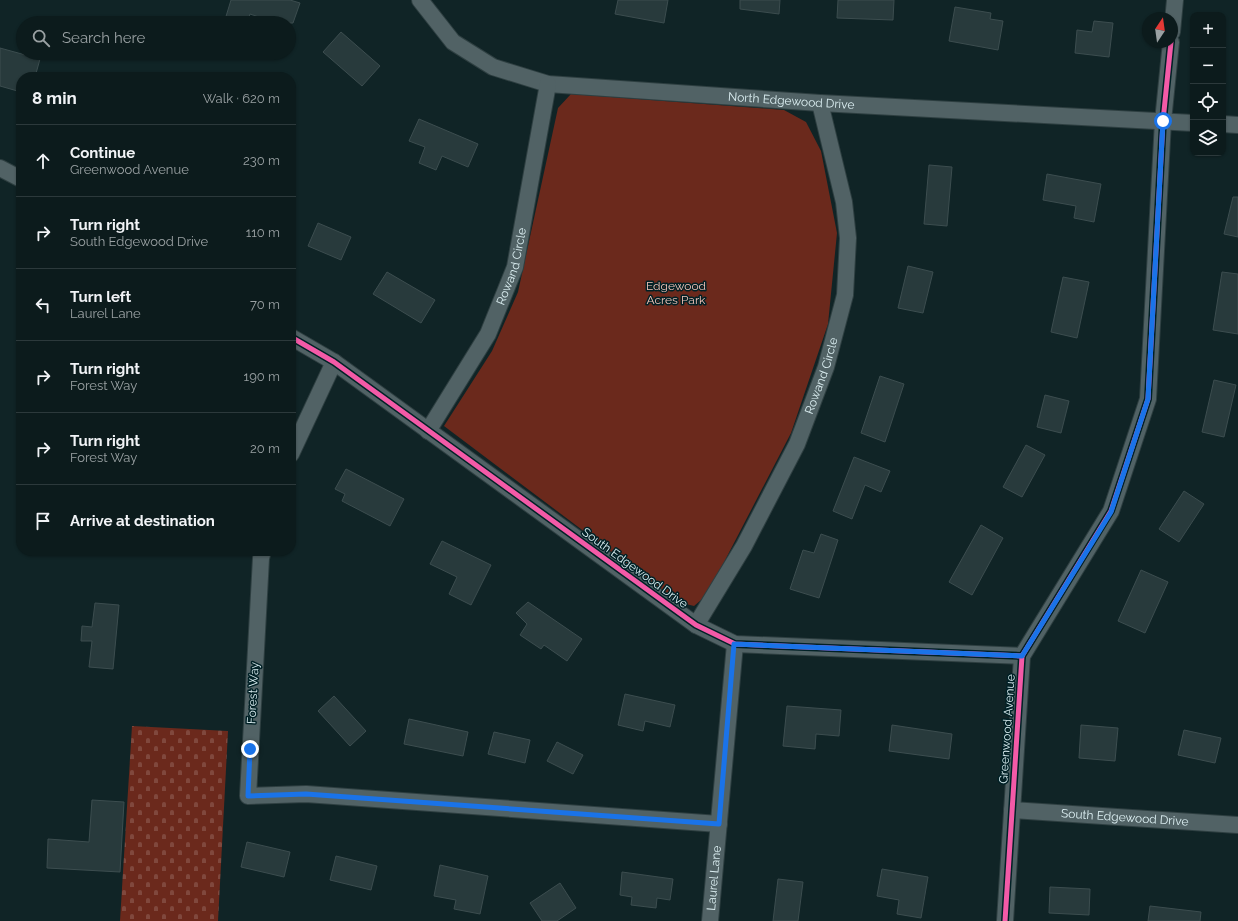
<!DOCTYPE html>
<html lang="en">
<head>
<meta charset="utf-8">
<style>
	body { margin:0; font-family:Raleway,sans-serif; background:#152425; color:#f1f3f6 }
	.controls { position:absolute; right:12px; top:12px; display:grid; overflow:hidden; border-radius:8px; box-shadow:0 1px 3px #0004 }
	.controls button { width:36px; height:36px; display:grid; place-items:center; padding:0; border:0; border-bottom:1px solid #2c393b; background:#0c1b1c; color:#f1f3f6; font:20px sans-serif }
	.compass { position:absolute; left:1142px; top:12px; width:36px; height:36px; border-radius:50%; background:#0c1b1c; box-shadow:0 1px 3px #0004; rotate:13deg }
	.stop { position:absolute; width:12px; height:12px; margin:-9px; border:3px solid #1a73e8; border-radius:50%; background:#fff }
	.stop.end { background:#1a73e8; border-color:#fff; box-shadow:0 1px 4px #0008 }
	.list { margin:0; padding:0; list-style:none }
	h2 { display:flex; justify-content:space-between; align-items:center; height:52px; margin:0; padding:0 16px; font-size:17px }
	h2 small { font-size:13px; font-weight:400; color:#9aa1a3 }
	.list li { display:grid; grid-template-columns:26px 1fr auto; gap:12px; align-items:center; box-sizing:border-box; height:72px; padding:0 16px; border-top:1px solid #2c393b }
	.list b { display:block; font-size:15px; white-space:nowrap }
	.list p { margin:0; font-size:13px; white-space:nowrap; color:#9aa1a3 }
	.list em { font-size:13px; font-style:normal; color:#9aa1a3 }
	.icon { flex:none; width:22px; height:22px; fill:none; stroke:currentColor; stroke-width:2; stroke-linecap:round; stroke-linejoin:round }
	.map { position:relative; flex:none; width:1238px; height:921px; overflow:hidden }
	.search { position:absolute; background:#0c1b1c; box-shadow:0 1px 3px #0004; left:16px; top:16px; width:280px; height:44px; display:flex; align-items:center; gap:10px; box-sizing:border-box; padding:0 14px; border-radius:22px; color:#9aa1a3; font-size:15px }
	.panel { position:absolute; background:#0c1b1c; box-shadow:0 1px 3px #0004; left:16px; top:72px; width:280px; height:484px; border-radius:16px }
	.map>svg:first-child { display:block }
	.cemetery { fill:url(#cemetery-stones) }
	.park { fill:#6b291c }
	.building { fill:#283a3c; stroke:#3c4d4f }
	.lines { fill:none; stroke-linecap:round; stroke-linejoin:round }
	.minor-casing { stroke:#2e3f41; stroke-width:18 }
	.minor { stroke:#516265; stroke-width:16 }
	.cycleway-casing { stroke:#002126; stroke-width:8 }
	.cycleway { stroke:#f35aa7; stroke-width:5 }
	.route { stroke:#1a73e8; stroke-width:5 }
	.labels { text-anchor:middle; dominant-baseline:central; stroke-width:3; stroke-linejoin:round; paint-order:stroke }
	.street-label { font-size:12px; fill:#dceff2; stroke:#002126 }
	.park-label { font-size:12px; fill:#f5c5ba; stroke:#002126 }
</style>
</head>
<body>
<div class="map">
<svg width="1238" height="921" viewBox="0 0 1238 921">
	<defs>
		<pattern id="cemetery-stones" width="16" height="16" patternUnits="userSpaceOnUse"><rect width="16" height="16" fill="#6b291c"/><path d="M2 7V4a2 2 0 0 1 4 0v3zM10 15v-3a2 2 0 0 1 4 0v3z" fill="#80483d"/></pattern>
	</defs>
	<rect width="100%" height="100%" fill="#102426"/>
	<path class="cemetery" d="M132,726L228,731L218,921H120Z"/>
	<path class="park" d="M571,94L784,110L806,122L821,151L837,233L828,324L791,433L707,595L694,606L678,602L444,426L492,351L518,292L558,108Z"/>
	<g class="building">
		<path d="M231,0H290L300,3L293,23H276L250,14L247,23H224Z"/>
		<path d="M618,0H668L664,23L615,14Z"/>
		<path d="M740,0H780L779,14L740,9Z"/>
		<path d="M838,0H894L893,20L837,18Z"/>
		<path d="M955,7L991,13L990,19L1003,21L998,50L949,41Z"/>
		<path d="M1094,21L1113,23L1109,57L1075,53L1077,30L1092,32Z"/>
		<path d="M341,32L380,66L362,86L323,52Z"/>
		<path d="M0,48L40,59L35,77H21V92L0,86Z"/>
		<path d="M419,119L478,144L468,167L442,156L436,170L419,163L425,147L409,141Z"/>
		<path d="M929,165L952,167L947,226L924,224Z"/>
		<path d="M1047,174L1101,184L1094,222L1074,218L1076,206L1043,200Z"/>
		<path d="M1233,197H1238V237L1224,234Z"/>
		<path d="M318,223L351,237L341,260L308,246Z"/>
		<path d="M908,266L933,272L923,313L898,308Z"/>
		<path d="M387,272L435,300L421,323L373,294Z"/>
		<path d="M1222,272L1238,274V334L1213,330Z"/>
		<path d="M1063,277L1089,282L1077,338L1051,332Z"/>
		<path d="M880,376L904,384L885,442L861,433Z"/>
		<path d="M1214,380L1236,385L1224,437L1202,432Z"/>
		<path d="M1045,395L1069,401L1061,433L1037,427Z"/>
		<path d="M1026,445L1045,455L1022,497L1003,487Z"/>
		<path d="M854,457L890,471L881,492L865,485L852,519L833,511Z"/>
		<path d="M346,469L404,499L390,526L342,501L345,494L335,489Z"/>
		<path d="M1184,491L1204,504L1179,542L1159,529Z"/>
		<path d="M981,525L1003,538L972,595L949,582Z"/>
		<path d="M821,534L838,540L819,598L790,589L803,550L814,553Z"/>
		<path d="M442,541L491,565L471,605L449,594L457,577L430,564Z"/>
		<path d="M1141,570L1168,582L1145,633L1118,621Z"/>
		<path d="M528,602L582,639L567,661L544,645L541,649L520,635L527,624L516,613Z"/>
		<path d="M95,603L119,605L113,669L89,667L92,641H81L82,626L92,627Z"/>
		<path d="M625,694L675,705L670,727L645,721L643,731L618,725Z"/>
		<path d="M334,696L366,731L350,746L318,711Z"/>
		<path d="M787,706L841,710L839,736L816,734L815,749L783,746Z"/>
		<path d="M409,719L468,732L463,756L404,744Z"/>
		<path d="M892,725L952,734L949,759L889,751Z"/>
		<path d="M1081,725L1118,728L1115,761L1079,758Z"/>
		<path d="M1184,730L1221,738L1215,763L1178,755Z"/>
		<path d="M494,732L530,740L525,763L488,754Z"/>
		<path d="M557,742L583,755L573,774L547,761Z"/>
		<path d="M92,800L124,802L120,872L47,868L48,839L89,842Z"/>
		<path d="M247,842L290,852L284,877L241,867Z"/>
		<path d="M336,856L377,866L371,890L330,880Z"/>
		<path d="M440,865L488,876L480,914L454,909L456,900L434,896Z"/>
		<path d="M882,869L928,877L921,918L897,914L899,900L877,896Z"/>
		<path d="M622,872L673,879L670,900L657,898L656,908L631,905L632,897L620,895Z"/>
		<path d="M778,879L803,882L798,921H773Z"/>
		<path d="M560,883L576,908L557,921H542L530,903Z"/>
		<path d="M1050,887L1090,889L1089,915L1049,913Z"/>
		<path d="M1150,906L1201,912L1200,921H1148Z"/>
	</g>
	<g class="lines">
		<g class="minor-casing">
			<g id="minor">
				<path id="s1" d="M420,0L453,42L493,67L548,84L820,103L1193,123"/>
				<path d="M1172,32L1175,0"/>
				<path d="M1223,124L1238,125"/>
				<path d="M0,168L21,179"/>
				<path d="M291,337L334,362L696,625L735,644L1022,656"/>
				<path id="s2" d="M428,431L488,334L515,267L548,84"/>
				<path d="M291,454L334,362"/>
				<path d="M263,551L261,558L248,796L306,794L719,824"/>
				<path id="s3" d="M696,625L744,546L797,444L826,367L845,295L848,238L844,202L820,103"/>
				<path id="s4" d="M1012,810L1238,825"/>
				<path id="s5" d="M710,921L735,644"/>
				<path d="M1005,921L1022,656L1111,511L1148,399L1163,121L1171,42"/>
			</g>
		</g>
		<use href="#minor" class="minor"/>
		<g class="cycleway-casing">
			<g id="cycleway">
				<path d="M291,337L334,362L696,625L735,644L1022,656"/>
				<path d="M1005,921L1022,656L1111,511L1148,399L1163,121L1171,42"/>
			</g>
		</g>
		<use href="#cycleway" class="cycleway"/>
	</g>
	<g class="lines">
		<path class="route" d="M250,749L248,796L306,794L719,824L734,644L1022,656L1111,512L1148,399L1163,121"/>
	</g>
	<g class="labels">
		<g class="street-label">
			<text stroke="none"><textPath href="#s1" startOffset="402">North Edgewood Drive</textPath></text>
			<text stroke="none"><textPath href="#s2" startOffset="186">Rowand Circle</textPath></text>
			<text stroke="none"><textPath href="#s3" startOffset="280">Rowand Circle</textPath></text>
			<text transform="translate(635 568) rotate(36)">South Edgewood Drive</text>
			<text transform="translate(253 693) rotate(-87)">Forest Way</text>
			<text transform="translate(1007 729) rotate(-86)">Greenwood Avenue</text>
			<text stroke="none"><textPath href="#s4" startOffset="113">South Edgewood Drive</textPath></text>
			<text stroke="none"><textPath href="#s5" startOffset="43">Laurel Lane</textPath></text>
		</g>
		<g class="park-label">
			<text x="676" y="286">Edgewood<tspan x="676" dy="14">Acres Park</tspan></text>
		</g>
	</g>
</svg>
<div class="controls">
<button>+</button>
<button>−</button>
<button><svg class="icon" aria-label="locate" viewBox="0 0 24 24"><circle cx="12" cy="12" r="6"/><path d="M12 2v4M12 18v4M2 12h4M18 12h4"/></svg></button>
<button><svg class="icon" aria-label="layers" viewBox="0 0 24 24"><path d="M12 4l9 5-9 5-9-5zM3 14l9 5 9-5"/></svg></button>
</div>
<svg class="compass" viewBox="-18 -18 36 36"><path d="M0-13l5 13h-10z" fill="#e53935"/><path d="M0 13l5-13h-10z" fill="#9aa1a3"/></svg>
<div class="stop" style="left:1163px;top:121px"></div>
<div class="stop end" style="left:250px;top:749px"></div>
<div class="search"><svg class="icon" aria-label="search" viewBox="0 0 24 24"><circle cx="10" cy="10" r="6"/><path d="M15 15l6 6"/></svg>Search here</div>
<section class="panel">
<h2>8 min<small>Walk · 620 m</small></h2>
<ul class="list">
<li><svg class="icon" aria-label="ahead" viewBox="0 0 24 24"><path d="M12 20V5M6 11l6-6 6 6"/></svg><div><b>Continue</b><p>Greenwood Avenue</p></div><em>230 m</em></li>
<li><svg class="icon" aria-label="right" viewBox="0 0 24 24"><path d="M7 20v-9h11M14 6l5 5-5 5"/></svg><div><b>Turn right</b><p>South Edgewood Drive</p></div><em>110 m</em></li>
<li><svg class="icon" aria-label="left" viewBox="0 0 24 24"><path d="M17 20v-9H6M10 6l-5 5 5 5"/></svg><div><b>Turn left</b><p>Laurel Lane</p></div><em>70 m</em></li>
<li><svg class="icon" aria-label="right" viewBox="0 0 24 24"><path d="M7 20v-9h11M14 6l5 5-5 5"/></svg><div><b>Turn right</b><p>Forest Way</p></div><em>190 m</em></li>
<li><svg class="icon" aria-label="right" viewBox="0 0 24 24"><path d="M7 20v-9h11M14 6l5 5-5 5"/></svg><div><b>Turn right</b><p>Forest Way</p></div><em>20 m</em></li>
<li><svg class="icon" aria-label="arrive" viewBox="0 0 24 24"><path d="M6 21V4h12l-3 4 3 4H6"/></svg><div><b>Arrive at destination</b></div></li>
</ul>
</section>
</div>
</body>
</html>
